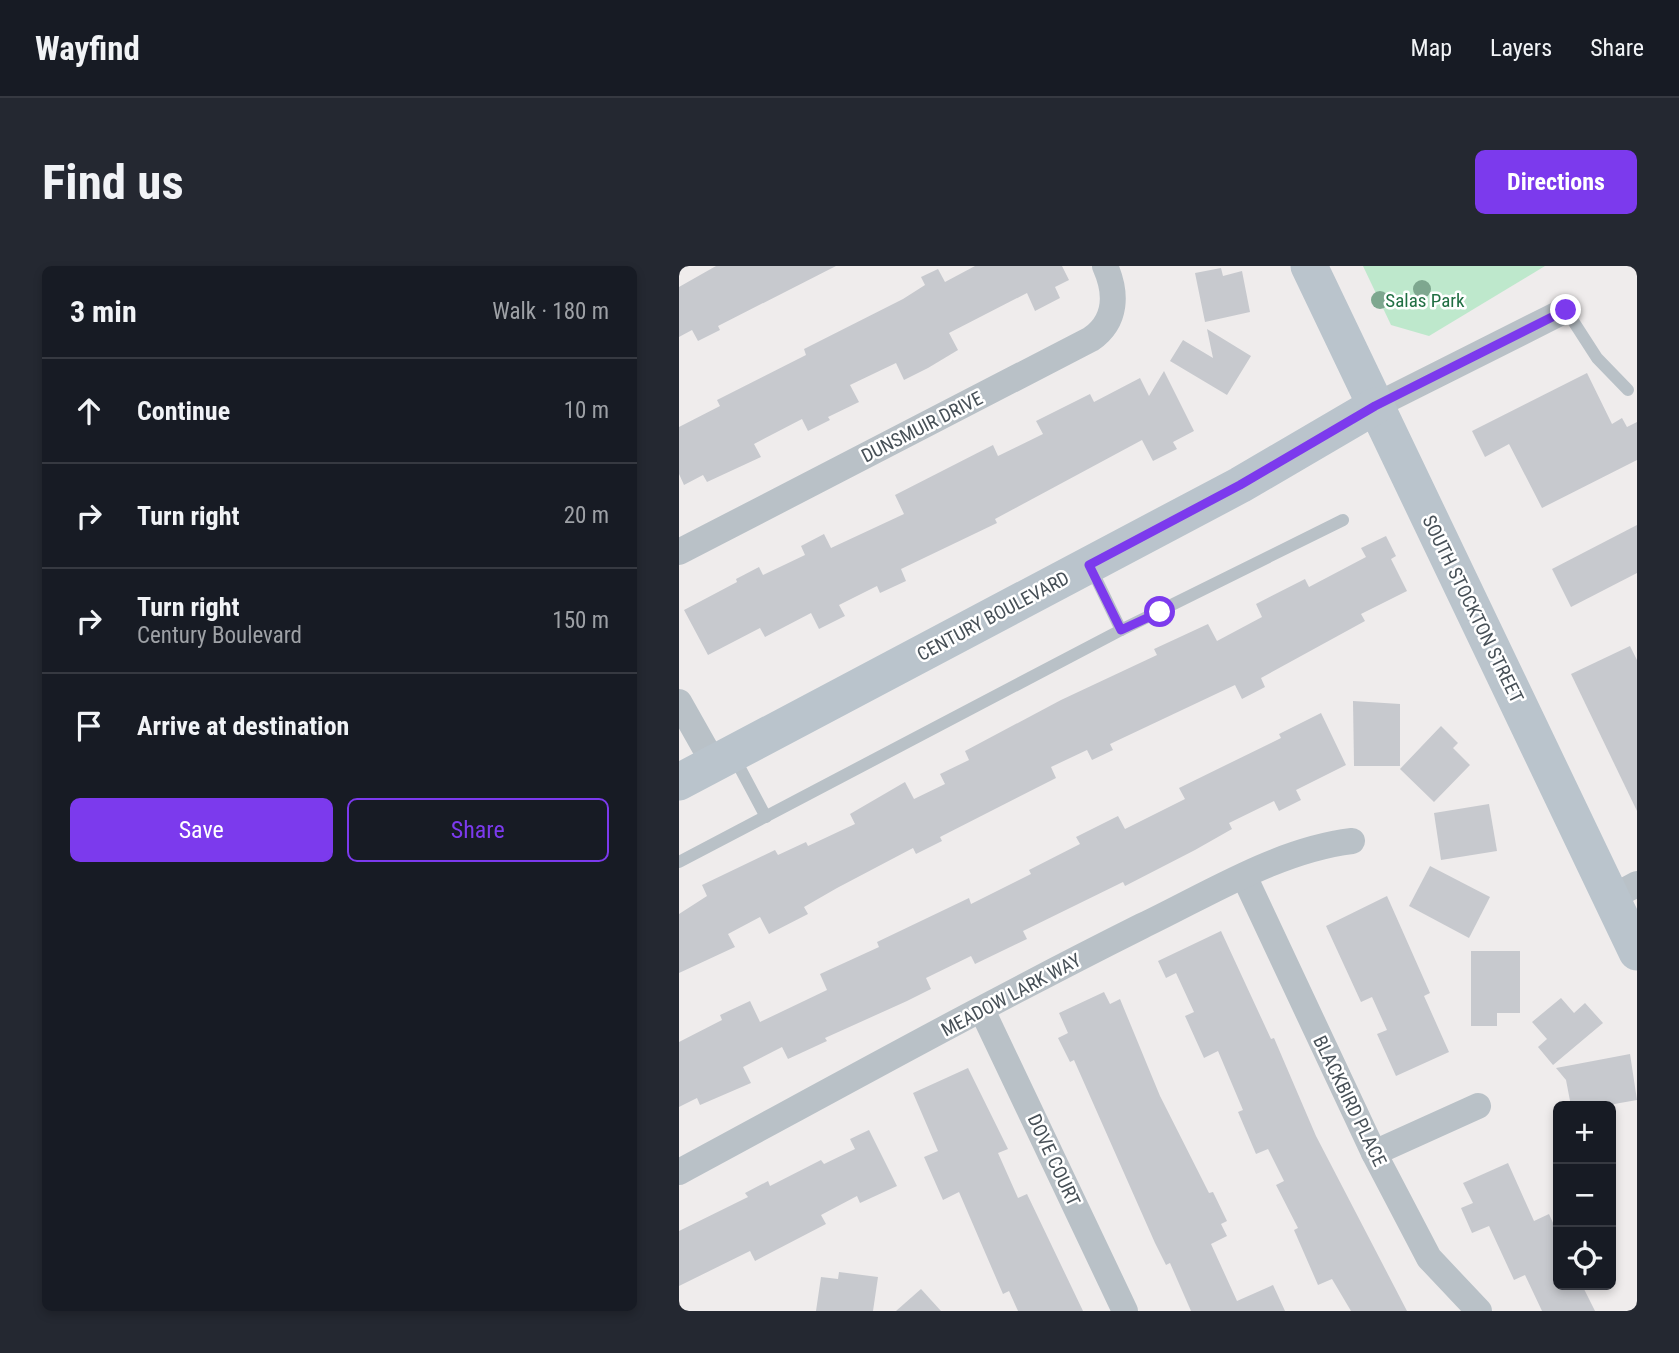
<!DOCTYPE html>
<html lang="en">
<head>
<meta charset="utf-8">
<style>
	body { margin:0; font-family:"Roboto Condensed",sans-serif; background:#242831; color:#f1f3f6 }
	.controls { position:absolute; right:21px; bottom:21px; display:grid; overflow:hidden; border-radius:10px; box-shadow:0 4px 10px #0003 }
	.controls button { width:63px; height:63px; display:grid; place-items:center; padding:0; border:0; border-bottom:2px solid #363941; background:#171b24; color:#f1f3f6; font:35px sans-serif }
	.stop { position:absolute; width:21px; height:21px; margin:-16px; border:5px solid #7c3aed; border-radius:50%; background:#fff }
	.stop.end { background:#7c3aed; border-color:#fff; box-shadow:0 2px 7px #0008 }
	.list { margin:0; padding:0; list-style:none }
	h2 { display:flex; justify-content:space-between; align-items:center; height:91px; margin:0; padding:0 28px; font-size:30px }
	h2 small { font-size:23px; font-weight:400; color:#9ea1a6 }
	.list li { display:grid; grid-template-columns:46px 1fr auto; gap:21px; align-items:center; box-sizing:border-box; height:105px; padding:0 28px; border-top:2px solid #363941 }
	.list b { display:block; font-size:26px; white-space:nowrap }
	.list p { margin:0; font-size:23px; white-space:nowrap; color:#9ea1a6 }
	.list em { font-size:23px; font-style:normal; color:#9ea1a6 }
	.actions { display:flex; gap:14px; padding:21px 28px }
	.actions a { flex:1; padding:16px 0; border:2px solid #7c3aed; border-radius:10px; text-align:center; font-size:24px; color:#7c3aed }
	.actions .main { background:#7c3aed; color:#fff }
	.icon { flex:none; width:38px; height:38px; fill:none; stroke:currentColor; stroke-width:2; stroke-linecap:round; stroke-linejoin:round }
	.map { position:relative; flex:none; width:958px; height:1045px; overflow:hidden; border-radius:10px }
	header { display:flex; align-items:center; gap:42px; box-sizing:border-box; height:98px; padding:0 35px; background:#171b24; border-bottom:2px solid #363941 }
	header strong { font-size:33px }
	nav { display:flex; gap:38px; margin-inline-start:auto; font-size:24px }
	.intro { display:flex; align-items:center; justify-content:space-between; box-sizing:border-box; height:168px; padding:0 42px }
	h1 { margin:0; font-size:49px }
	.button { padding:18px 32px; border-radius:10px; background:#7c3aed; color:#fff; font-size:24px; font-weight:700 }
	main { display:flex; gap:42px; padding:0 42px }
	aside { flex:1; background:#171b24; border-radius:10px; box-shadow:0 4px 10px #0003 }
	.map>svg:first-child { display:block }
	.green { fill:#bee8cc }
	.building { fill:#c7c9ce }
	.lines { fill:none; stroke-linecap:round; stroke-linejoin:round }
	.lane { stroke:#b9c1c7; stroke-width:12 }
	.street { stroke:#b9c1c7; stroke-width:26 }
	.secondary { stroke:#bac4cc; stroke-width:37 }
	.tree { fill:#7ea78f }
	.route { stroke:#7c3aed; stroke-width:9 }
	.labels { text-anchor:middle; dominant-baseline:central; stroke-width:5; stroke-linejoin:round; paint-order:stroke }
	.park-label { font-size:19px; fill:#216f43; stroke:#fff }
	.street-label { font-size:19px; fill:#475057; stroke:#fff }
</style>
</head>
<body>
<header>
<strong>Wayfind</strong>
<nav><a>Map</a><a>Layers</a><a>Share</a></nav>
</header>
<div class="intro"><h1>Find us</h1><a class="button">Directions</a></div>
<main>
<aside>
<h2>3 min<small>Walk · 180 m</small></h2>
<ul class="list">
<li><svg class="icon" aria-label="ahead" viewBox="0 0 24 24"><path d="M12 20V5M6 11l6-6 6 6"/></svg><div><b>Continue</b></div><em>10 m</em></li>
<li><svg class="icon" aria-label="right" viewBox="0 0 24 24"><path d="M7 20v-9h11M14 6l5 5-5 5"/></svg><div><b>Turn right</b></div><em>20 m</em></li>
<li><svg class="icon" aria-label="right" viewBox="0 0 24 24"><path d="M7 20v-9h11M14 6l5 5-5 5"/></svg><div><b>Turn right</b><p>Century Boulevard</p></div><em>150 m</em></li>
<li><svg class="icon" aria-label="arrive" viewBox="0 0 24 24"><path d="M6 21V4h12l-3 4 3 4H6"/></svg><div><b>Arrive at destination</b></div></li>
</ul>
<div class="actions"><a class="main">Save</a><a>Share</a></div>
</aside>
<div class="map">
<svg width="958" height="1045" viewBox="0 0 958 1045">
	<rect width="100%" height="100%" fill="#efecec"/>
	<path class="green" d="M684,0H866L750,70L712,59Z"/>
	<g class="building">
		<path d="M37,0H157L39,60L41,64L19,75L13,64L0,71V21Z"/>
		<path d="M296,0H383L390,14L376,21L381,32L356,45L348,27L270,67L279,84L249,102L225,114L217,97L171,119L180,136L149,151L151,154L129,165L123,153L75,178L82,191L28,216L24,209L5,219L0,208V161L41,140L38,134L127,89L125,83L224,33L246,19L242,11L259,3L266,16Z"/>
		<path d="M542,2L544,10L563,5L571,46L526,56L516,7Z"/>
		<path d="M528,63L572,90L548,129L491,95L504,74L534,92Z"/>
		<path d="M485,105L515,165L494,176L498,183L474,195L463,174L316,253L318,257L222,303L227,315L201,327L198,320L160,339L166,350L140,363L132,347L86,371L81,362L29,389L5,344L58,316L57,313L80,301L84,309L126,289L122,280L145,268L152,282L225,248L216,229L314,179L319,190L364,168L357,155L411,128L415,136L461,112L470,130Z"/>
		<path d="M908,107L933,158L943,152L948,161L958,156V194L863,242L830,178L806,191L793,165Z"/>
		<path d="M958,259V307L892,341L873,303Z"/>
		<path d="M707,270L717,290L712,293L728,325L682,348L686,355L582,412L586,421L563,433L556,419L431,478L434,484L413,494L408,484L372,501L377,512L261,571L263,575L237,588L234,582L158,622L125,641L129,648L90,668L81,651L49,668L56,681L0,707V648L28,630L23,619L96,584L99,589L127,576L129,580L176,558L171,548L226,516L235,533L266,518L261,508L290,494L286,485L382,434L478,389L475,383L529,358L538,375L583,351L577,338L626,313L630,321L687,291L682,282Z"/>
		<path d="M951,380L958,394V545L892,408Z"/>
		<path d="M674,435L721,438V500H675Z"/>
		<path d="M642,447L667,499L617,524L622,534L600,545L595,535L550,557L553,563L516,584L446,620L444,616L344,665L348,673L296,698L292,690L247,712L252,723L228,735L146,772L148,775L109,793L103,781L64,801L72,817L21,839L18,832L0,841V776L43,754L41,749L71,735L81,756L148,724L141,708L200,681L198,676L290,632L292,638L352,608L350,604L401,578L397,571L439,550L446,563L506,533L500,522L602,472L600,468Z"/>
		<path d="M762,460L779,477L774,482L791,499L755,536L721,503Z"/>
		<path d="M810,538L818,585L762,594L755,547Z"/>
		<path d="M751,600L811,631L790,672L730,640Z"/>
		<path d="M708,630L751,727L745,730L770,786L717,810L698,768L708,764L693,731L682,736L647,660Z"/>
		<path d="M542,665L592,773L595,772L637,870L728,1045H672L653,1013L639,1019L615,964L619,962L597,919L605,915L589,883L577,888L559,846L564,844L539,785L525,792L506,750L515,746L497,707L487,712L479,695Z"/>
		<path d="M792,685H841V747H818V760H792Z"/>
		<path d="M425,726L431,738L441,733L481,830L530,927L534,926L548,955L542,958L548,970L532,978L558,1035L594,1019L606,1045H512L491,997L487,999L476,977L395,794L391,796L379,772L389,767L380,747Z"/>
		<path d="M882,732L895,747L906,737L924,757L874,799L859,781L868,773L853,756Z"/>
		<path d="M951,788L958,834L924,840H892L887,814L877,802Z"/>
		<path d="M289,802L329,883L319,887L339,932L348,928L404,1045H339L330,1025L324,1028L280,926L264,934L245,891L259,885L234,827Z"/>
		<path d="M190,864L218,920L181,937L178,930L142,949L147,958L76,995L71,985L0,1020V965L69,931L66,927L89,915L91,920L142,894L145,898L176,883L171,873Z"/>
		<path d="M829,897L855,955L870,948L879,968V1019H903L916,1045H863L846,1009L835,1014L810,960L793,967L782,942L794,937L784,917Z"/>
		<path d="M160,1006L199,1011L194,1045H137L142,1011L159,1013Z"/>
		<path d="M242,1023L262,1045H217Z"/>
	</g>
	<g class="lines">
		<g class="lane">
			<path d="M887,44L918,92L949,124"/>
			<path d="M412,302L442,364L664,254"/>
			<path d="M54,489L87,551"/>
			<path d="M0,596L442,364"/>
		</g>
		<g class="street">
			<path d="M696,140L887,44"/>
			<path d="M0,286L412,73C438,55 438,27 426,0"/>
			<path d="M0,436L35,498"/>
			<path d="M565,610L695,887L750,992L800,1045"/>
			<path d="M932,632L958,618"/>
			<path d="M303,744L446,1045"/>
			<path d="M695,887L799,840"/>
			<path d="M0,906C154,823 307,738 463,660C530,628 599,584 673,575"/>
		</g>
		<g class="secondary">
			<path d="M630,0L958,686"/>
			<path d="M0,516L561,219L696,140"/>
		</g>
	</g>
	<g class="tree">
		<circle cx="743" cy="23" r="9"/>
		<circle cx="701" cy="34" r="9"/>
	</g>
	<g class="lines">
		<path class="route" d="M481,346L442,364L410,299L561,219L696,140L887,44"/>
	</g>
	<g class="labels">
		<g class="park-label">
			<text x="746" y="34">Salas Park</text>
		</g>
		<g class="street-label">
			<text transform="translate(243 161) rotate(-27)">DUNSMUIR DRIVE</text>
			<text transform="translate(794 343) rotate(64)">SOUTH STOCKTON STREET</text>
			<text transform="translate(314 350) rotate(-28)">CENTURY BOULEVARD</text>
			<text transform="translate(332 729) rotate(-28)">MEADOW LARK WAY</text>
			<text transform="translate(671 835) rotate(64)">BLACKBIRD PLACE</text>
			<text transform="translate(375 894) rotate(65)">DOVE COURT</text>
		</g>
	</g>
</svg>
<div class="controls">
<button>+</button>
<button>−</button>
<button><svg class="icon" aria-label="locate" viewBox="0 0 24 24"><circle cx="12" cy="12" r="6"/><path d="M12 2v4M12 18v4M2 12h4M18 12h4"/></svg></button>
</div>
<div class="stop" style="left:481px;top:346px"></div>
<div class="stop end" style="left:887px;top:44px"></div>
</div>
</main>
</body>
</html>
